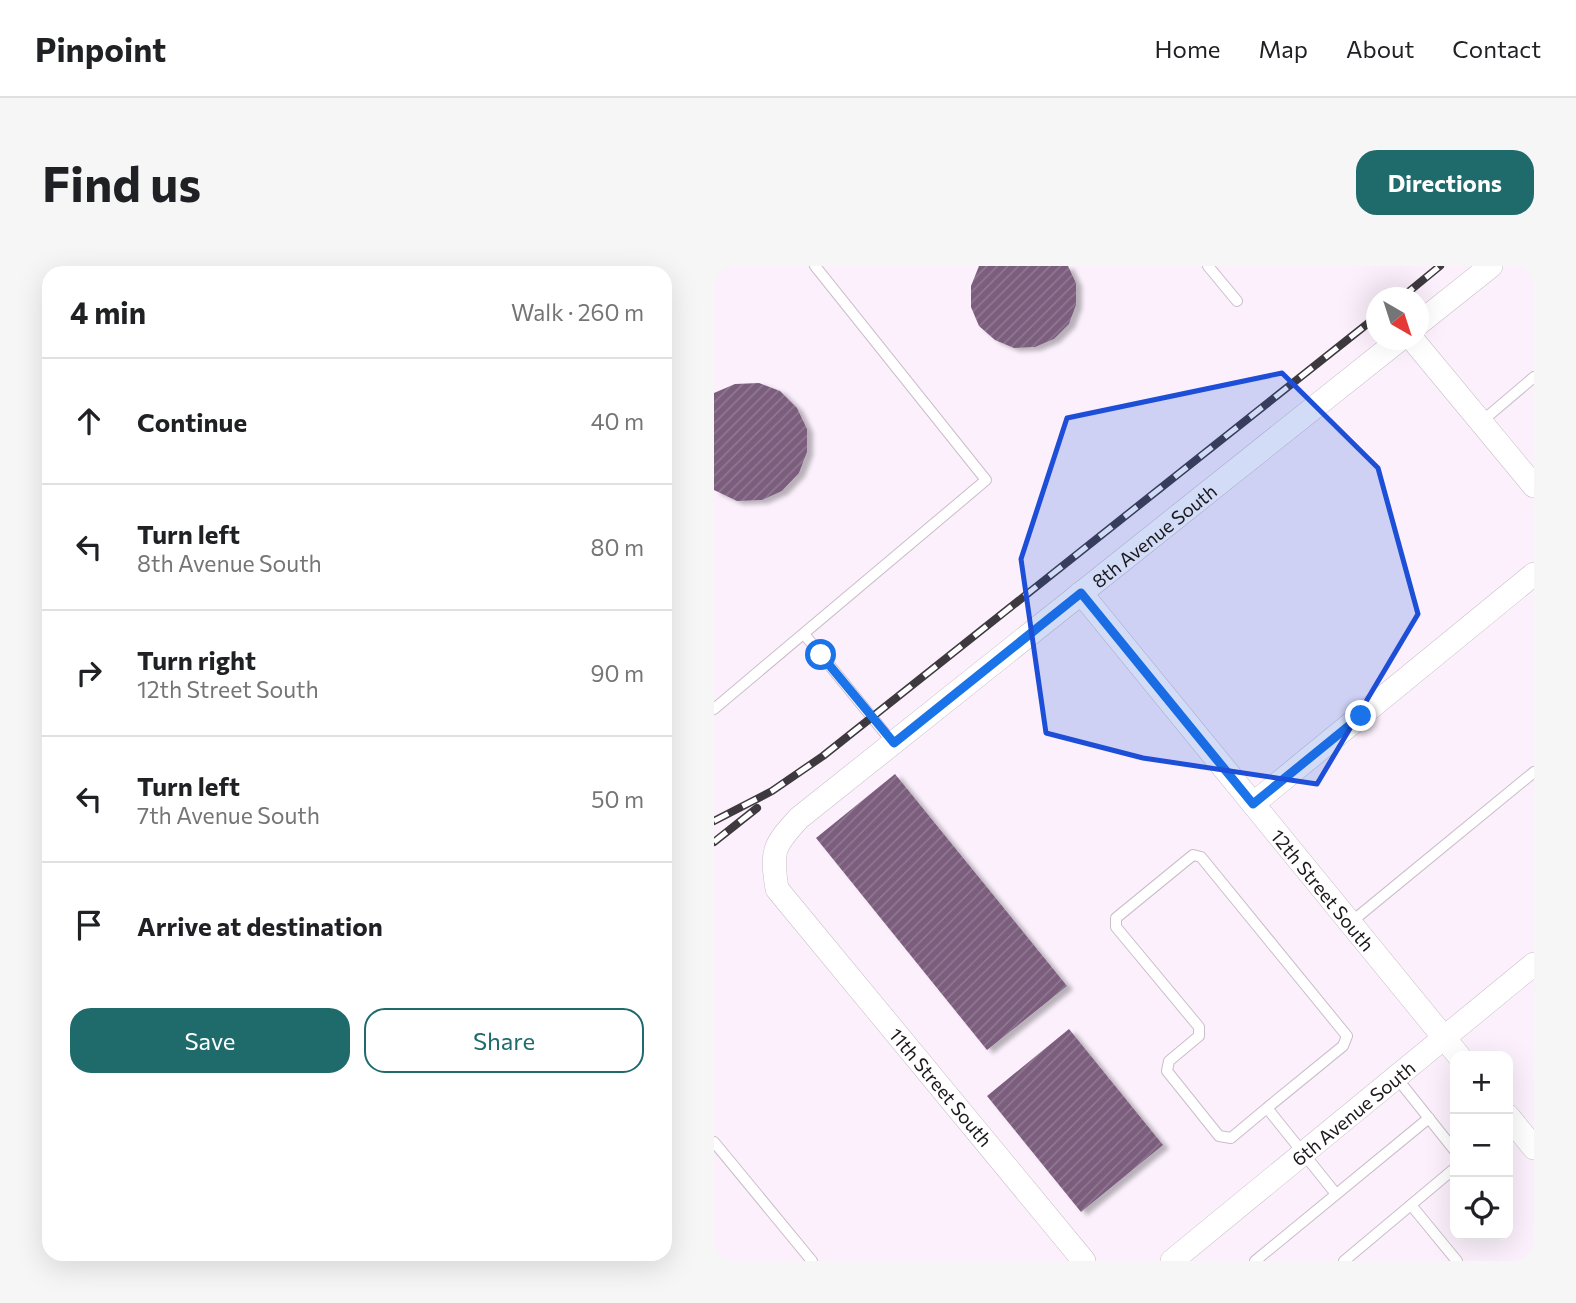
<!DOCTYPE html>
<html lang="en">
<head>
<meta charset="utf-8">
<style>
	body { margin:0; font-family:Commissioner,sans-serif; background:#f6f6f6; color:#202124 }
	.controls { position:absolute; right:21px; bottom:21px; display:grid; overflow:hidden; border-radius:14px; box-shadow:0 7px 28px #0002 }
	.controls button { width:63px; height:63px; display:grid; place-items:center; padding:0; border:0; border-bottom:2px solid #e0e0e0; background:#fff; color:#202124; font:35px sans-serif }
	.compass { position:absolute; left:652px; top:21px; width:63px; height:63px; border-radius:50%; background:#fff; box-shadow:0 7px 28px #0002; rotate:141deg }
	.stop { position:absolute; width:21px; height:21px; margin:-16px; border:5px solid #1a73e8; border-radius:50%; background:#fff }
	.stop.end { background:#1a73e8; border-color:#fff; box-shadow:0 2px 7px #0008 }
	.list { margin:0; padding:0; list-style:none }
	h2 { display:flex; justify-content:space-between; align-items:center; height:91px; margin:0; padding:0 28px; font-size:30px }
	h2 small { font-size:23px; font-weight:400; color:#757577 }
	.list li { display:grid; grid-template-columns:46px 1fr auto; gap:21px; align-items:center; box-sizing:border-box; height:126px; padding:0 28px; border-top:2px solid #e0e0e0 }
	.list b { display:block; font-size:26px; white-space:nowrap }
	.list p { margin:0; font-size:23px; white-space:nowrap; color:#757577 }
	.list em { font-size:23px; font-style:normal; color:#757577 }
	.actions { display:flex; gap:14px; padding:21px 28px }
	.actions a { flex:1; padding:16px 0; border:2px solid #1f6b6b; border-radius:21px; text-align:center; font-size:24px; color:#1f6b6b }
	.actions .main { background:#1f6b6b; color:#fff }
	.icon { flex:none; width:38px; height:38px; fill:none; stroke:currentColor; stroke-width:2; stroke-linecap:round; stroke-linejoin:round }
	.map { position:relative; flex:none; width:820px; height:995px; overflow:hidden; border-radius:21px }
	header { display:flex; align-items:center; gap:42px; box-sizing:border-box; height:98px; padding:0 35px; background:#fff; border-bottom:2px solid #e0e0e0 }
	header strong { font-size:33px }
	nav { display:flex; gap:38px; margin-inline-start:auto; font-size:24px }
	.intro { display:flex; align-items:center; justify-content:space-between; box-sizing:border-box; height:168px; padding:0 42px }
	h1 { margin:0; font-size:49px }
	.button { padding:18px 32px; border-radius:21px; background:#1f6b6b; color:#fff; font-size:24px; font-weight:700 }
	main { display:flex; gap:42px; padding:0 42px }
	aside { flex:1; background:#fff; border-radius:21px; box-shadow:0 7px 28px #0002 }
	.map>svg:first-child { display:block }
	.building { fill:url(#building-hatch); filter:url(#shadow) }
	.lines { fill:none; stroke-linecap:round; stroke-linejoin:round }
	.lane-casing { stroke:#c9bec9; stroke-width:12 }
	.street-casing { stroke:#c9bec9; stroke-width:24 }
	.lane { stroke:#fff; stroke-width:10 }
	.street { stroke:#fff; stroke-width:23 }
	.rail-casing { stroke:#3e393f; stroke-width:8 }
	.rail { stroke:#fff; stroke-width:5; stroke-dasharray:16; stroke-linecap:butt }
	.route { stroke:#1a73e8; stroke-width:9 }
	.marked { fill:#1d4ed8; fill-opacity:0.2; stroke:#1d4ed8; stroke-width:5; stroke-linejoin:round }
	.labels { text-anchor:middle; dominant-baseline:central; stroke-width:6; stroke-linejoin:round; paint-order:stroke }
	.street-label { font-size:19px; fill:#1b171b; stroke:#fff }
</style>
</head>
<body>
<header>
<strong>Pinpoint</strong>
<nav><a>Home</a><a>Map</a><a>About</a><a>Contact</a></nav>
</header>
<div class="intro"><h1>Find us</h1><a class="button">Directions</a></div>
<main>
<aside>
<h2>4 min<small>Walk · 260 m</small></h2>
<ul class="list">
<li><svg class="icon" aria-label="ahead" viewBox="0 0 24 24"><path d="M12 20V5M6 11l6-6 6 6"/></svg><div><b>Continue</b></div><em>40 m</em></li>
<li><svg class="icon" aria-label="left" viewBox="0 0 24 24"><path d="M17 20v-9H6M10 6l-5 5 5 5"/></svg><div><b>Turn left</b><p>8th Avenue South</p></div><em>80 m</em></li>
<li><svg class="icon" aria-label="right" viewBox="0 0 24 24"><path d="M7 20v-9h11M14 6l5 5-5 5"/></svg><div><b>Turn right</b><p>12th Street South</p></div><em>90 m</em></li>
<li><svg class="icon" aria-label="left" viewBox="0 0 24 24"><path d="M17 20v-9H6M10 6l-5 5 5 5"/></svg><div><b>Turn left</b><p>7th Avenue South</p></div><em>50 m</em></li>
<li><svg class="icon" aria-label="arrive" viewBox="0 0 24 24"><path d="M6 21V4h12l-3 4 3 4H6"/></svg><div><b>Arrive at destination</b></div></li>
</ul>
<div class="actions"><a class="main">Save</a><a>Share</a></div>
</aside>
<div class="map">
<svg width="820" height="995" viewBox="0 0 820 995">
	<defs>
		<pattern id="building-hatch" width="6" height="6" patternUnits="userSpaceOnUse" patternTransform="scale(1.75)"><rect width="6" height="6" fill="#7b5d7d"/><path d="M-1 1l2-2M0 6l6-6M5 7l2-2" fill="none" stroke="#8e7990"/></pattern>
		<filter id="shadow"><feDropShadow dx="6" dy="3.5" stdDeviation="2" flood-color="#0004"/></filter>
	</defs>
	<rect width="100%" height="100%" fill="#fbf0fc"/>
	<g class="building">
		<path d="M354,0L362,17V39L355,58L340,73L321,81L300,82L281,74L265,60L257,41V20L265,0Z"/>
		<path d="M45,117L66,125L83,142L93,163V186L85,207L68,225L48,234L23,235L0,224V127L21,118Z"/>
		<path d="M181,508L353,720L273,784L102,572Z"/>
		<path d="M355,763L449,879L367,946L273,830Z"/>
	</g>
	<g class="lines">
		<g class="lane-casing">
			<g id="lane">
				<path d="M494,0L523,35"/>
				<path d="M767,156L820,111"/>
				<path d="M90,368L179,477"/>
				<path d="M0,443L272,214L101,0"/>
				<path d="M636,657L820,506"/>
				<path d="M682,811L741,885"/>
				<path d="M553,842L517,872L505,870L453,805L455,795L485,770V761L402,661V652L479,589L487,591L633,770L629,780L553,842L622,928"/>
				<path d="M0,876L98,995"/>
				<path d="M697,939L743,995"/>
				<path d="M541,995L715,852"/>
				<path d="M630,995L741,902"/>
			</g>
		</g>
		<g class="street-casing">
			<g id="street">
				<path d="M704,58L777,0"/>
				<path d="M699,74L820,220"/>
				<path id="s1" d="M367,327L745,790"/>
				<path d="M539,538L820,308"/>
				<path d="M794,850L820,882"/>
				<path id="s2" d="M370,995L63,623C57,585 59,580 85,552L685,74"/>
				<path id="s3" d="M458,995L820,698"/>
			</g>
		</g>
		<use href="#lane" class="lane"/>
		<use href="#street" class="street"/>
		<g class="rail-casing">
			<g id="rail">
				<path d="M687,32L726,0"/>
				<path d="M0,555L58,525L109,490L662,51"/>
				<path d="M0,576L43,542"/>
			</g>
		</g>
		<use href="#rail" class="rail"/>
	</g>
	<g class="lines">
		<path class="route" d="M107,389L180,477L367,327L539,538L647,450"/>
	</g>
	<path class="marked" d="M568,107L664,202L704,348L603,518L429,492L332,467L307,293L353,152Z"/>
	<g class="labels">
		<g class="street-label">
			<text stroke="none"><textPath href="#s2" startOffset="1015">8th Avenue South</textPath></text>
			<text stroke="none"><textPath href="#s1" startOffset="383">12th Street South</textPath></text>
			<text transform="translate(227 821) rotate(50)">11th Street South</text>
			<text stroke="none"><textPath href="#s3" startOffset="234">6th Avenue South</textPath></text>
		</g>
	</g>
</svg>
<div class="controls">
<button>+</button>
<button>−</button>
<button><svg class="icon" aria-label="locate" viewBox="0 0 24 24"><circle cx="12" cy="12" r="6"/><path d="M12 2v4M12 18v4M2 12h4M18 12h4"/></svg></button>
</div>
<svg class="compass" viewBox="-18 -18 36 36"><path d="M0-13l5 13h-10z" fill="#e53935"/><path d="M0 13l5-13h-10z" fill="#757577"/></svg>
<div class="stop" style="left:107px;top:389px"></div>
<div class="stop end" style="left:647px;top:450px"></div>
</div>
</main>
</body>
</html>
